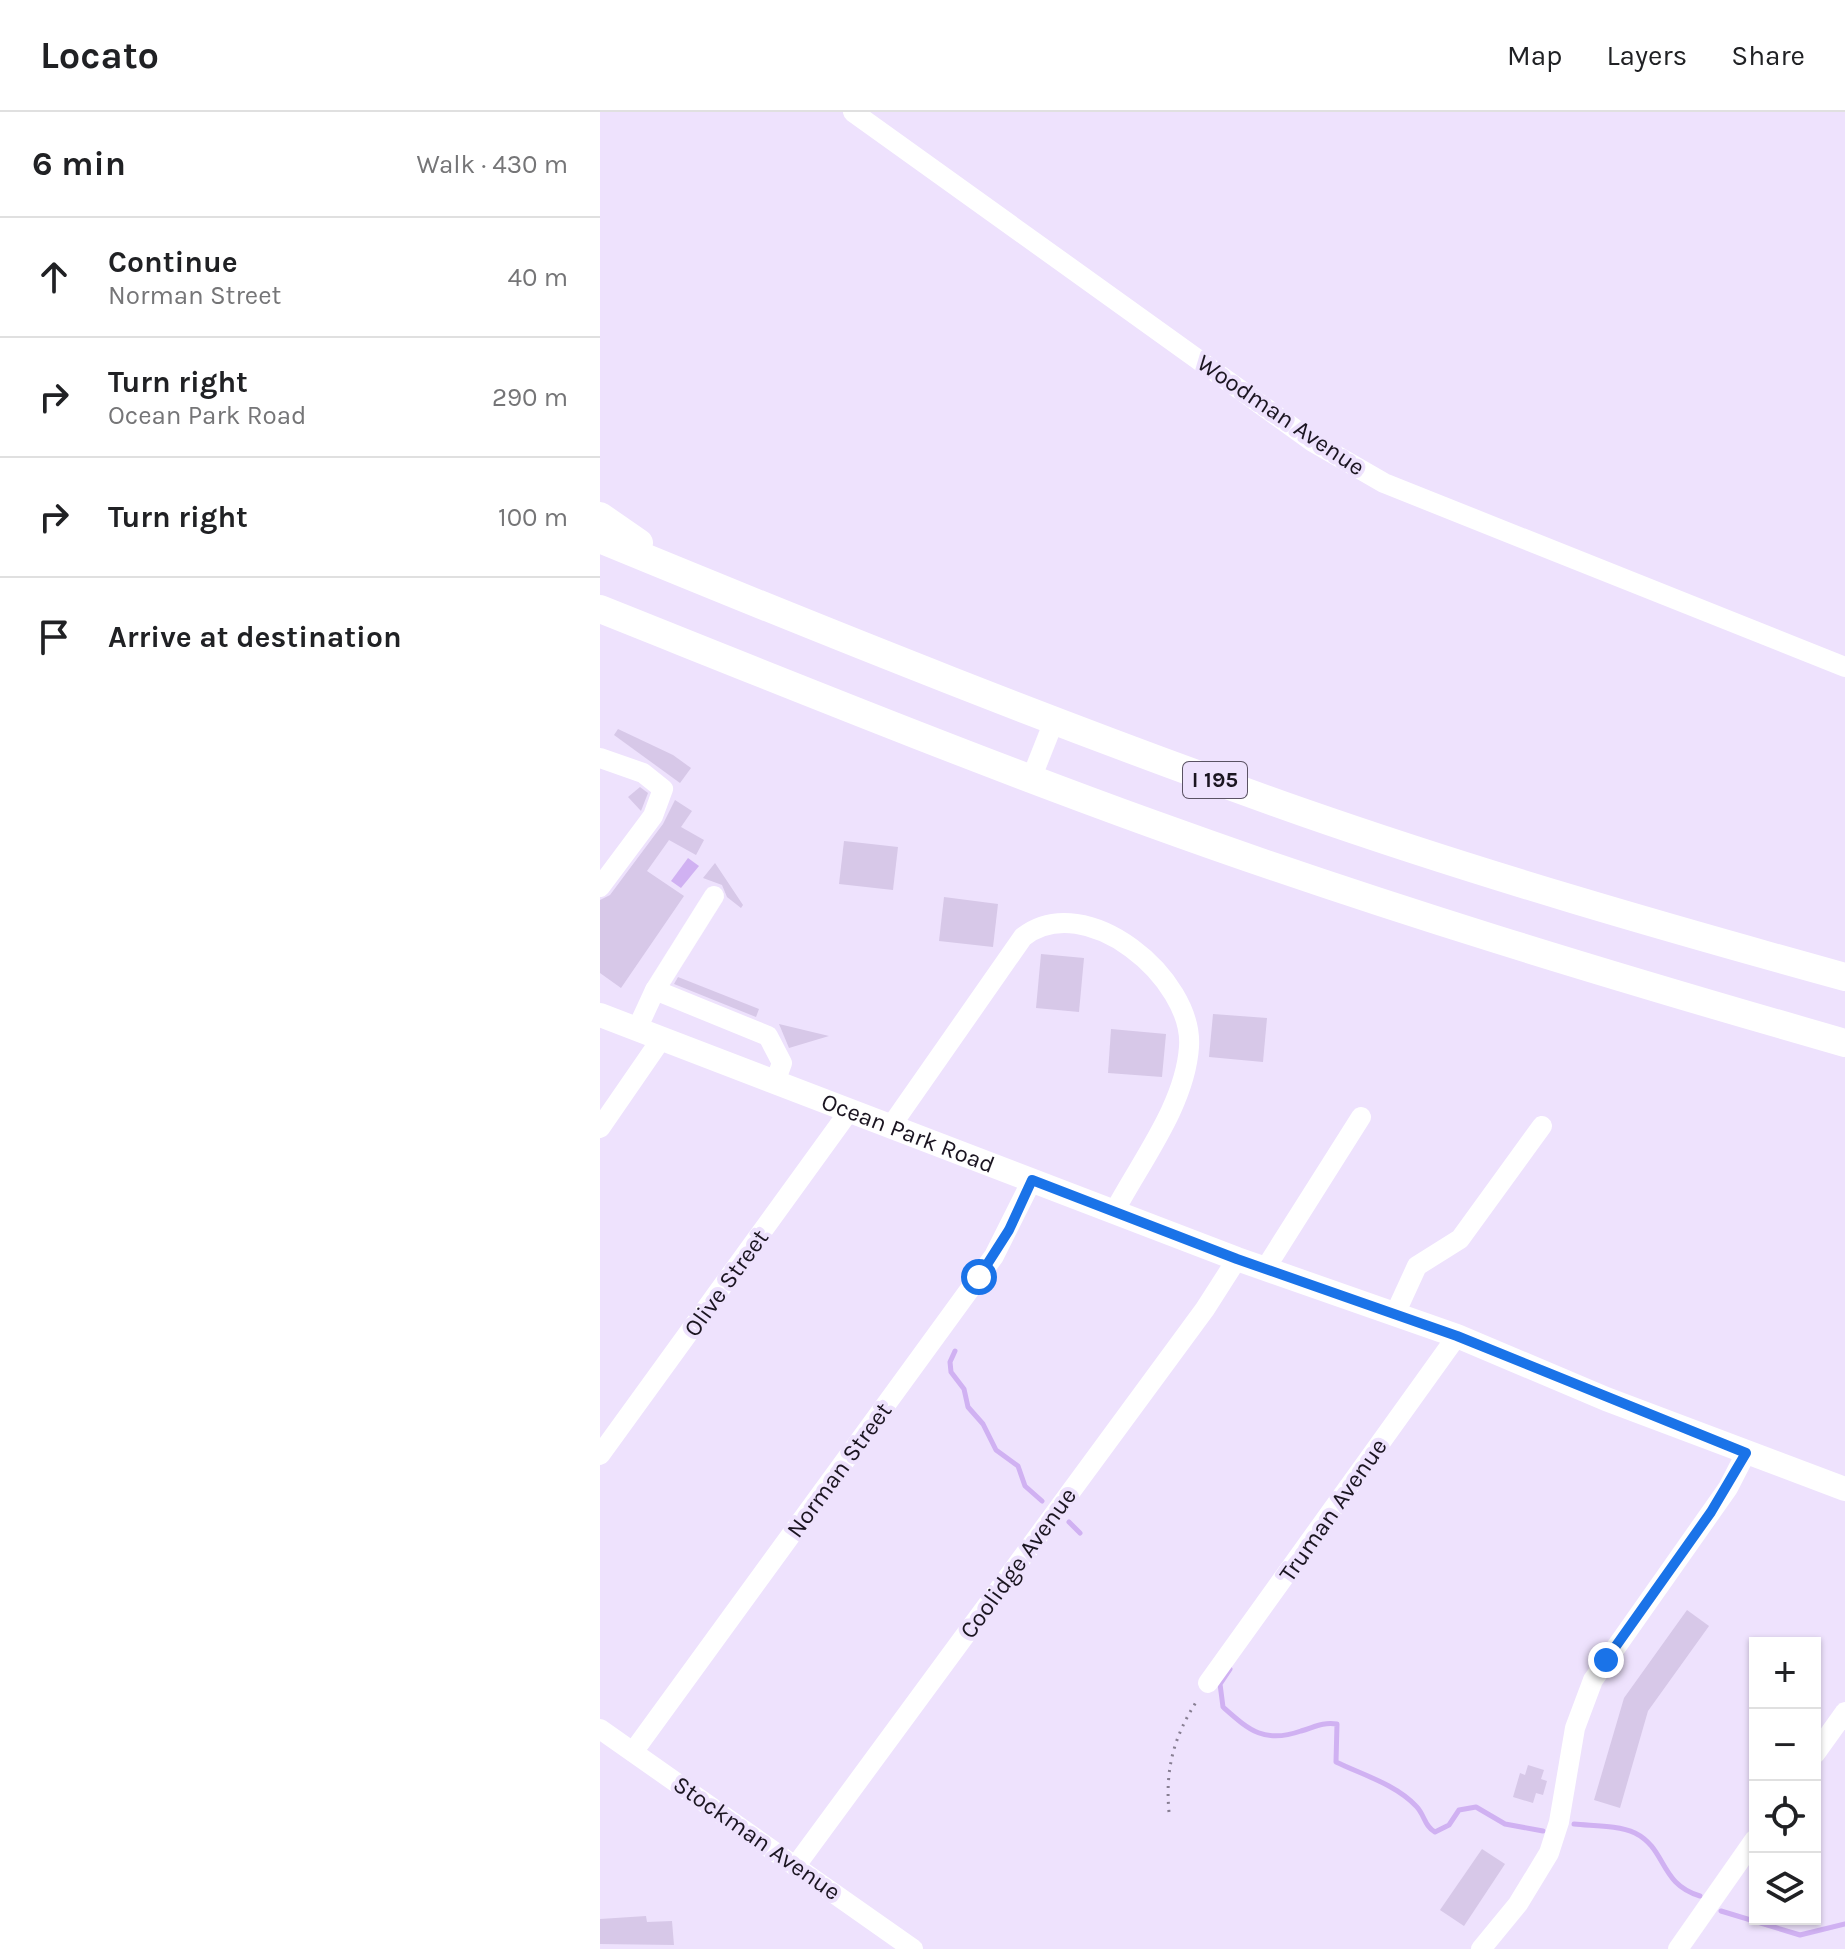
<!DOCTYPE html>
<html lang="en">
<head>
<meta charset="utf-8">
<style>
	body { margin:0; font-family:Karla,sans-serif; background:#f2f2f2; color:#202124 }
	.controls { position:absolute; right:24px; bottom:24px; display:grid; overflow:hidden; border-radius:0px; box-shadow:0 2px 6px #0004 }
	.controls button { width:72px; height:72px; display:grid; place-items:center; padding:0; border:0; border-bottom:2px solid #e0e0e0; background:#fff; color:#202124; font:40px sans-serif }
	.stop { position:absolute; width:24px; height:24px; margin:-18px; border:6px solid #1a73e8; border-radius:50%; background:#fff }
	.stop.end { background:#1a73e8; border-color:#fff; box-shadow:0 2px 8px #0008 }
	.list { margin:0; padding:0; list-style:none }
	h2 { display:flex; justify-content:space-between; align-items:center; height:104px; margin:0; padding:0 32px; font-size:34px }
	h2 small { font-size:26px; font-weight:400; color:#757577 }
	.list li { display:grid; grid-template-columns:52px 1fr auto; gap:24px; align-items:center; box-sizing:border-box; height:120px; padding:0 32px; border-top:2px solid #e0e0e0 }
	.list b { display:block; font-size:30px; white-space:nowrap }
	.list p { margin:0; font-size:26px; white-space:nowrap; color:#757577 }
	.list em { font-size:26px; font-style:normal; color:#757577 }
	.icon { flex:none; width:44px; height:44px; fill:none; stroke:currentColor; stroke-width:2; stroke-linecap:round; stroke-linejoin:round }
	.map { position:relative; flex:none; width:1245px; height:1837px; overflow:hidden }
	header { display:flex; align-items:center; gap:48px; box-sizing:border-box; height:112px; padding:0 40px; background:#fff; border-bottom:2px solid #e0e0e0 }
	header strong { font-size:38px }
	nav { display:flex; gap:44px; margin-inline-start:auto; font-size:28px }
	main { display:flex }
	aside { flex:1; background:#fff }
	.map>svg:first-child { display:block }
	.water { fill:#d0b1f2 }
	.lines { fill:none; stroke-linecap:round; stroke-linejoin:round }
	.stream { stroke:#d0b1f2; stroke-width:5 }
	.building { fill:#d7c8e8 }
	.path { stroke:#877e92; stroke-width:3; stroke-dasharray:2 6; stroke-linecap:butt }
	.minor { stroke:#fff; stroke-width:20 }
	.major { stroke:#fff; stroke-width:24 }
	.highway { stroke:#fff; stroke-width:28 }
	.route { stroke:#1a73e8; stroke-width:10 }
	.labels { text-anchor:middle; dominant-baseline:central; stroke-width:8; stroke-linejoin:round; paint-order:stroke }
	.shield { fill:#eee2fd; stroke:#5a5263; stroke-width:2 }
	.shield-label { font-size:22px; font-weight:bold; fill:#1b1521 }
	.street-label { font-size:24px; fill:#1b1521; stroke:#eee2fd }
</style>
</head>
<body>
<header>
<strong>Locato</strong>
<nav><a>Map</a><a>Layers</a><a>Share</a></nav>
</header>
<main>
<aside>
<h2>6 min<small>Walk · 430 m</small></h2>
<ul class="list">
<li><svg class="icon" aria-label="ahead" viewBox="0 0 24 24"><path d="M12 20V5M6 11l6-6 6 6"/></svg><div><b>Continue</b><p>Norman Street</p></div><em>40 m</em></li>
<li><svg class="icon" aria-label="right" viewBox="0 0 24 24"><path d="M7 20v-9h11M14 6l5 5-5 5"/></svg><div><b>Turn right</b><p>Ocean Park Road</p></div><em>290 m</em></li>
<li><svg class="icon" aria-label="right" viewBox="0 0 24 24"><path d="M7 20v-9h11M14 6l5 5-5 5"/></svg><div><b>Turn right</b></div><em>100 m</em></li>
<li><svg class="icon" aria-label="arrive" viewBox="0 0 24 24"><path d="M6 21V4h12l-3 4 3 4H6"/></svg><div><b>Arrive at destination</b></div></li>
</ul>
</aside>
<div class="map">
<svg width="1245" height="1837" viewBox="0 0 1245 1837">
	<rect width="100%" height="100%" fill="#eee2fd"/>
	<path class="water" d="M88,746L99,754L81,776L71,769Z"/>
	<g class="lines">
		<g class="stream">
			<path d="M355,1239L350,1250L351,1260L364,1277L368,1295L383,1312L396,1338L418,1354L425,1374L442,1389"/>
			<path d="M469,1410L480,1421"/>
			<path d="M630,1557L620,1572L623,1595C649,1618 664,1632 701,1619C715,1615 722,1610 737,1612L736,1650C763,1663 795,1672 816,1694C825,1703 824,1714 835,1720L849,1713L859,1698L876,1695L905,1712L943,1719"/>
			<path d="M974,1712C992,1714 1018,1713 1035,1721C1067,1737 1059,1772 1100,1784"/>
			<path d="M1121,1799L1200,1823L1245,1812"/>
		</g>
	</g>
	<g class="building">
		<path d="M18,617L73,643L91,656L80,671L14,623Z"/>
		<path d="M40,675L48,681L41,699L28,685Z"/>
		<path d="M75,688L92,699L81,715L104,728L96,743L69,728L47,759L84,784L21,876L0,861V788L10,783L63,712Z"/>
		<path d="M244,729L298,735L293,778L239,772Z"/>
		<path d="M115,751L143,793L141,796L127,785L122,773L103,766Z"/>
		<path d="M344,785L398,792L393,835L339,829Z"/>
		<path d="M441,842L484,846L479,900L436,896Z"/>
		<path d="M78,865L159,897L156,905L74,872Z"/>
		<path d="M613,902L667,906L663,950L609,945Z"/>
		<path d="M179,912L229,924L189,936Z"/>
		<path d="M511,917L566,922L562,965L508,961Z"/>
		<path d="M1087,1498L1109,1514L1048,1599L1020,1696L994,1688L1024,1586Z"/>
		<path d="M928,1653L944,1658L941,1667L947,1669L943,1683L936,1681L933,1691L913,1685L920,1661L925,1663Z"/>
		<path d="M882,1737L905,1752L864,1814L840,1798Z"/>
		<path d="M46,1804L47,1810L72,1809L74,1833L0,1832V1807Z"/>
	</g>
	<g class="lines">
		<path class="path" d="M569,1700C565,1656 574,1624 598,1587"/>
		<g class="minor">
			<path d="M253,0L713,330L784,371L1245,555"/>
			<path d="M0,646L43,661L63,677L53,704L0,775"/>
			<path d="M431,667L454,609"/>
			<path d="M55,878L114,784"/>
			<path d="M37,917L55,878L168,924L182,951L175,970"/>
			<path d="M291,1014L423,825C486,776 594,867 589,935C585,993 541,1049 514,1100"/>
			<path d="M0,1016L62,926"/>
			<path d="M665,1157L761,1005"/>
			<path d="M795,1202L817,1154L860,1127L942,1014"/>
			<path d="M0,1343L250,998"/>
			<path d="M608,1571L857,1224"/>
			<path d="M0,1617L313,1837"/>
			<path d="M33,1640L394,1144L432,1068"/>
			<path d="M1215,1642L1245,1600"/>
			<path d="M197,1752L605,1197L637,1147"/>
			<path d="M881,1837L918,1792L949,1741L959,1710L975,1616L993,1568L1128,1376L1146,1341"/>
			<path d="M1078,1837L1155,1727"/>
		</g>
		<path class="major" id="s1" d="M0,903L637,1147L857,1224L1006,1287L1245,1377"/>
		<g class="highway">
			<path d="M0,404L39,431"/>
			<path d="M0,427C233,523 467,617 705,701C883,763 1064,815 1245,865"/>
			<path d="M0,497C183,570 365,644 550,711C779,794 1011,864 1245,931"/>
		</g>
	</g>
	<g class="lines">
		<path class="route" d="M379,1165L409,1118L432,1068L637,1147L857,1224L1146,1341L1111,1400L1006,1548"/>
	</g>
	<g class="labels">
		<rect class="shield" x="583" y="650" width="64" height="36" rx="6"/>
		<g class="shield-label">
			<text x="615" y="668">I 195</text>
		</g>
		<g class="street-label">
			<text transform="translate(681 303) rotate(34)">Woodman Avenue</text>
			<text stroke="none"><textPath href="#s1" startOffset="330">Ocean Park Road</textPath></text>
			<text transform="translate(126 1171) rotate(-54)">Olive Street</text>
			<text transform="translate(239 1358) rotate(-54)">Norman Street</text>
			<text transform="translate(733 1398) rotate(-55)">Truman Avenue</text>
			<text transform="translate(418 1451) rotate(-54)">Coolidge Avenue</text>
			<text transform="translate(157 1726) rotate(35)">Stockman Avenue</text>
		</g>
	</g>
</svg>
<div class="controls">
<button>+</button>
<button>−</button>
<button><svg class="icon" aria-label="locate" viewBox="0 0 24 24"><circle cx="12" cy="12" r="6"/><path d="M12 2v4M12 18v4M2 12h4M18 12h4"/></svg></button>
<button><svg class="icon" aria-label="layers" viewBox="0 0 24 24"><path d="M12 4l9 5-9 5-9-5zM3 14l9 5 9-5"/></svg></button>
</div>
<div class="stop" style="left:379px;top:1165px"></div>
<div class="stop end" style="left:1006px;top:1548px"></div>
</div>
</main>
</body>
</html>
